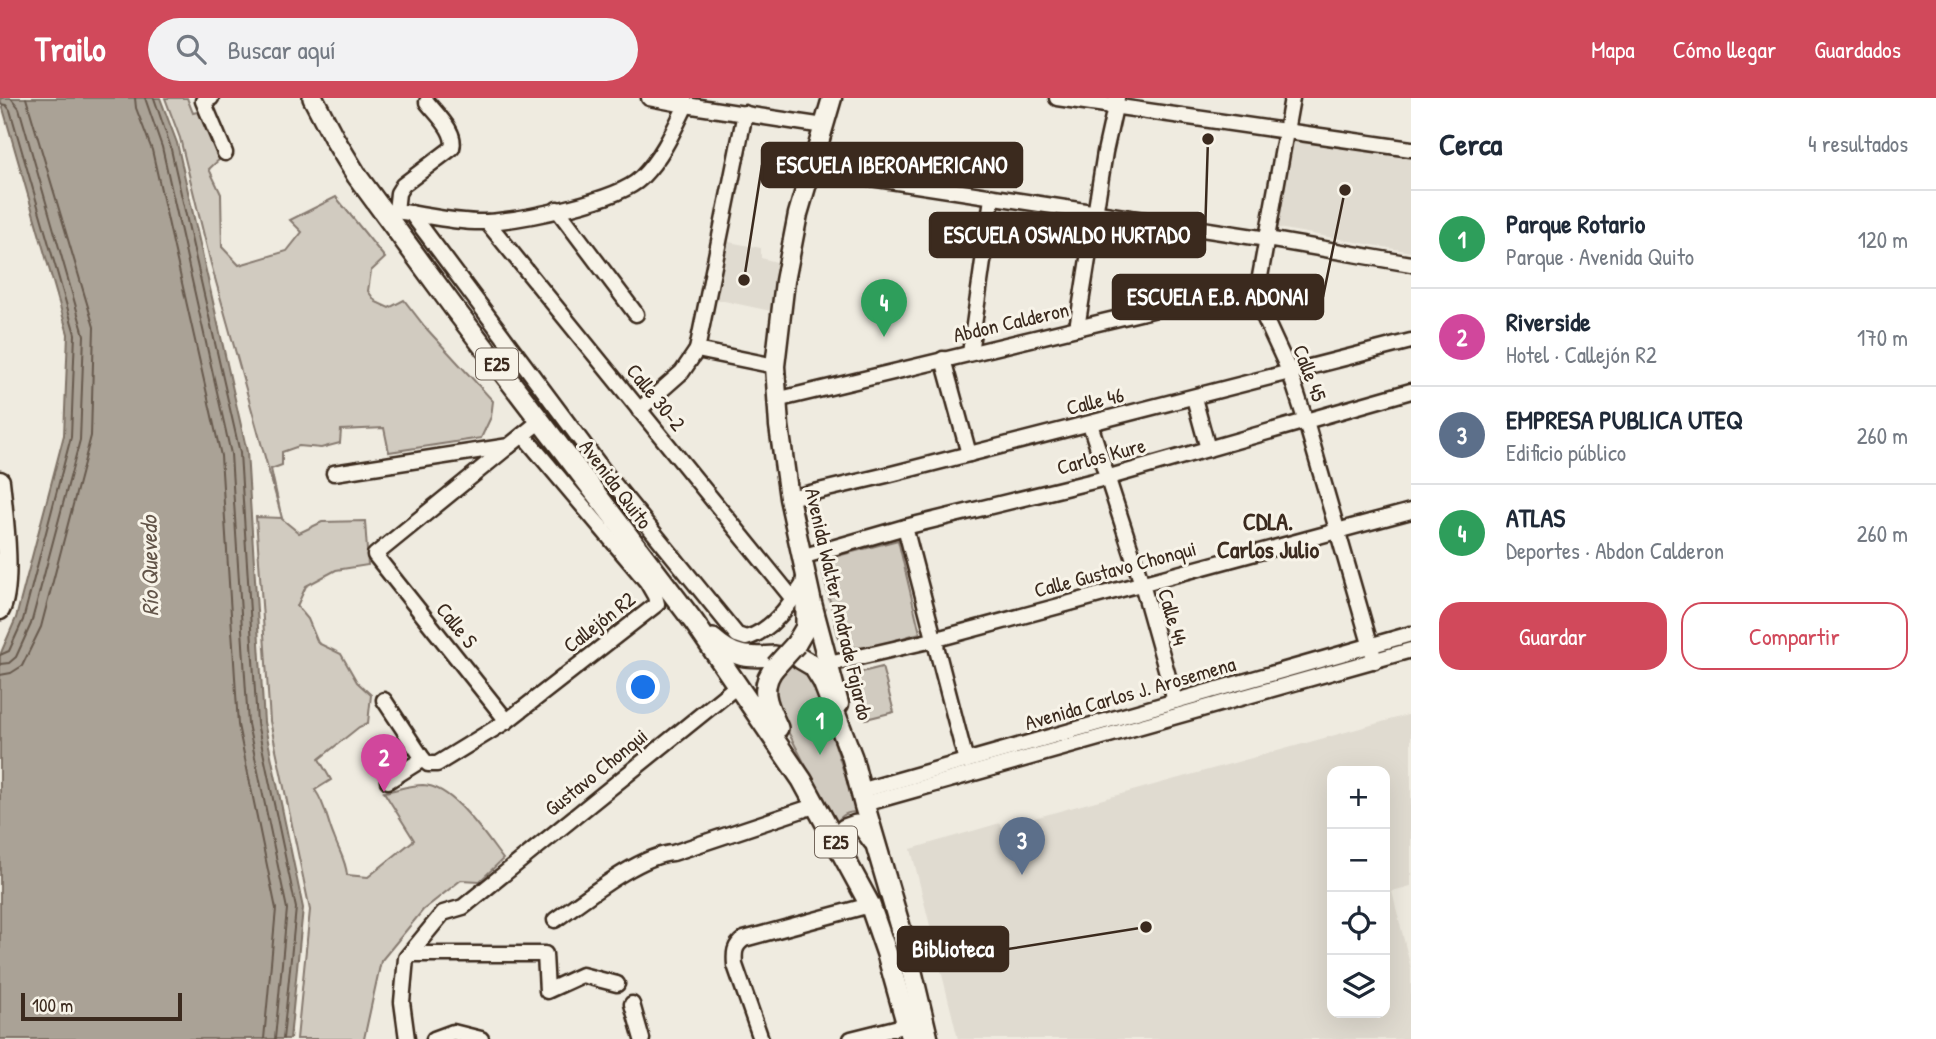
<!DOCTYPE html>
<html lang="es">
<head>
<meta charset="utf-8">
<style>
	body { margin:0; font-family:"Patrick Hand",sans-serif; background:#f2f2f3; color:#1f2937 }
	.controls { position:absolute; right:21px; bottom:21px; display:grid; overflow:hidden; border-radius:14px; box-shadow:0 7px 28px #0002 }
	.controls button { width:63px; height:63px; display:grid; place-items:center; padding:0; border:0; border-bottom:2px solid #e0e1e3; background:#fff; color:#1f2937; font:35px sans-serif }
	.scale { position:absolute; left:21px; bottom:18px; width:161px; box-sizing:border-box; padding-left:7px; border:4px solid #3b2a1e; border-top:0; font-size:19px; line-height:24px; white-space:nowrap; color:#3b2a1e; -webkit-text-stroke:5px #f7f3e8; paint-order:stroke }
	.you { position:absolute; left:644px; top:590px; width:24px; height:24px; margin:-18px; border:5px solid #fff; border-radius:50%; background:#1a73e8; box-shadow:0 0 0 10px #1a73e833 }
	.badge { display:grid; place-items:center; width:46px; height:46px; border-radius:50%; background:#d1495b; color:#fff; font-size:23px; font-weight:700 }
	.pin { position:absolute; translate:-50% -58px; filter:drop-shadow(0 2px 4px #0008) }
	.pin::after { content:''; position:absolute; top:37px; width:24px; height:21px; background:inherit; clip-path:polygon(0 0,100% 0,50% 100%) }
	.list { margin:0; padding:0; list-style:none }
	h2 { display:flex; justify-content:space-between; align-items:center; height:91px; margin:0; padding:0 28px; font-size:30px }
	h2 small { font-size:23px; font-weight:400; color:#747a83 }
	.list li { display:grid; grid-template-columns:46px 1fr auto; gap:21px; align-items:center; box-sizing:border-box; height:98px; padding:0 28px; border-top:2px solid #e0e1e3 }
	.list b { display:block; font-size:26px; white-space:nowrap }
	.list p { margin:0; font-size:23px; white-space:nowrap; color:#747a83 }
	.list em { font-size:23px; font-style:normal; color:#747a83 }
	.actions { display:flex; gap:14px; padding:21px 28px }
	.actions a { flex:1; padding:16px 0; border:2px solid #d1495b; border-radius:21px; text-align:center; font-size:24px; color:#d1495b }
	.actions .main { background:#d1495b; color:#fff }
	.icon { flex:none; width:38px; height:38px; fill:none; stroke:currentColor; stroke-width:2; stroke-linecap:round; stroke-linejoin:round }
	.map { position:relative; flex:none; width:1411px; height:941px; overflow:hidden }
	header { display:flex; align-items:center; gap:42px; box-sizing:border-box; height:98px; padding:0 35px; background:#d1495b; color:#fff }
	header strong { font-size:33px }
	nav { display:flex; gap:38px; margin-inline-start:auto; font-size:24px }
	.search { width:490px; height:63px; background:#f2f2f3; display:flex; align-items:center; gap:18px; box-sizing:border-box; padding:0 24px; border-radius:38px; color:#747a83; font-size:26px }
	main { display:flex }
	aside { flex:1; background:#fff }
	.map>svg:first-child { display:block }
	.built { fill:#e0dbd0; fill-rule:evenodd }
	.green { fill:#d1cbc0; stroke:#867a6f; stroke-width:2 }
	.water { fill:#aaa296; stroke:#7e7266; stroke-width:2 }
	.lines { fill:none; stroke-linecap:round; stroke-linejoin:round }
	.shore { stroke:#675a4e; stroke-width:2 }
	.minor-casing { stroke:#3b2a1e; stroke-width:19 }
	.major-casing { stroke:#3b2a1e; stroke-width:23 }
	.highway-casing { stroke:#3b2a1e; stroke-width:24 }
	.minor { stroke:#f7f3e8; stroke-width:14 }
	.major { stroke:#f7f3e8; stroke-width:18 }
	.highway { stroke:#f7f3e8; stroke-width:19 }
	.highway-bridge-casing { stroke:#3b2a1e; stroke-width:24; stroke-linecap:butt }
	.highway-bridge { stroke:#f7f3e8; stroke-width:19 }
	.labels { text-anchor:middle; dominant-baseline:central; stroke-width:6; stroke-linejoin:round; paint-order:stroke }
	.shield { fill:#f7f3e8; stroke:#73665b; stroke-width:2 }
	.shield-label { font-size:19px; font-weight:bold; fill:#3b2a1e }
	.street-label { font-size:21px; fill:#3b2a1e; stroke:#f7f3e8 }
	.water-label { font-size:23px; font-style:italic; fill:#625448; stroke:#f7f3e8 }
	.quarter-label { font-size:24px; font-weight:bold; fill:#3b2a1e; stroke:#f7f3e8 }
	.leader { fill:none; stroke:#3b2a1e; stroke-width:2.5 }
	.callout-dot { fill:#3b2a1e; stroke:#f7f3e8; stroke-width:2.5 }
	.callout { fill:#3b2a1e; stroke:#3b2a1e; stroke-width:2.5 }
	.callout-label { font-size:23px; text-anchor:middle; font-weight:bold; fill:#fff }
</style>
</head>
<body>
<header>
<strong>Trailo</strong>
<div class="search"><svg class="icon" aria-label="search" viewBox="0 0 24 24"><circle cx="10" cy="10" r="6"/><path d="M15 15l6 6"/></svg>Buscar aquí</div>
<nav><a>Mapa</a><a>Cómo llegar</a><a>Guardados</a></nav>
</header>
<main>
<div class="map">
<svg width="1411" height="941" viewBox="0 0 1411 941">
	<rect width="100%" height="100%" fill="#efebe0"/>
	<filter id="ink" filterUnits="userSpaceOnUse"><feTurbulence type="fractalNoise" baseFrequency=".0143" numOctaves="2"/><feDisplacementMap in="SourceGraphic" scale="14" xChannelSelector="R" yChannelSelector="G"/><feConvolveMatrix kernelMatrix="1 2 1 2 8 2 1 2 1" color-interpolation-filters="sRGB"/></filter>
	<g filter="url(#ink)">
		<g class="built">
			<path d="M1289,36L1411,54V154L1273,129Z"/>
			<path d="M723,143L761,150V160L777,164L771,213L710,200Z"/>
			<path d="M1411,616V788L1392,793L1411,871V941H958L911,751L1000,725L1002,729ZM1332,673H1385V915H1332Z"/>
		</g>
		<g class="green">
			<path d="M165,0H187L193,15L206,12L222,59L209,71L221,96L222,149L239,167L287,153L302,134L290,122L336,99L385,160L371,173L368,193L376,204L389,210L404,202L425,229L493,303L491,319L481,340L389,354L384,330L341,332L340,345L321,350L299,348L282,354V367L271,371L282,421L299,435L322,424L365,423L368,467L336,472L306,488L297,508L308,521L318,545L341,556L357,584L371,597L368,625L359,629L319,661L331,682L315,692C326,707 327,723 334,739C339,753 346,763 347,777L368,779L414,742L384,694C396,692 410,687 423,687C454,688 485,738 503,761L480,783L461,782L423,812L381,863L364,941H297L310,812L270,623L256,419L282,420L211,166L180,40Z"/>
			<path d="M898,442L920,535C899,540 858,558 840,545L822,471L826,461Z"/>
			<path d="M786,566L803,570L815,585L857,714C847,714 841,717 836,726L771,601L773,584Z"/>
			<path d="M882,569L894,614L866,621L854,576Z"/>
		</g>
		<path class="water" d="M0,0H160L177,45L247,354L264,624L303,810L290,941H0V557L16,520L64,337L68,236Z"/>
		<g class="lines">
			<g class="shore">
				<path d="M135,0L136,10L152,52L221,358L238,627L276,811L264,941"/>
				<path d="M145,0L162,49L231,356L248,626L287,811L275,941"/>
				<path d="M154,0L170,47L240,355L257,625L296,810L283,941"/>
				<path d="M0,6L6,7L10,12L75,236L71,339L23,522L9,553L0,557"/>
				<path d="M0,566L9,565L16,559L31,526L80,342L84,237L19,10L11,0"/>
				<path d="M0,577L11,575L22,568L41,529L91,338L94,229L26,0"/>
			</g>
			<g class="minor-casing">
				<g id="minor">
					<path d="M211,0L203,3L225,55"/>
					<path d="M684,0L686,7L824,28"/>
					<path d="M1057,0L1411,51"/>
					<path d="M1292,0L1256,201L1290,275L1306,324L1375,563"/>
					<path d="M745,15L697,252L775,268"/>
					<path d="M812,71L1267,141L1411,166"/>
					<path d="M557,111L636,216"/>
					<path d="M396,113L398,95L403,87L452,50C457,34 436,16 427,4"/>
					<path d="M411,115L606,376L737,537L746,540C773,533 791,504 806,482"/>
					<path d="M387,119L396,113C425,117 457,125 487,124C521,122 618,103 641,80C662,59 673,34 686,7L649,0"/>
					<path d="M487,124L793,501"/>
					<path d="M1077,230L1105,54L1117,0"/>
					<path d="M970,255L992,100"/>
					<path d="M943,261L969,356"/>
					<path d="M1194,300L1208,351"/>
					<path d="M776,302L1186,204L1256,201"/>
					<path d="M639,312L682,274L697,252"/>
					<path d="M1090,326L1142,486L1175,603"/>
					<path d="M334,375L509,348L540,323"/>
					<path d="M789,400L891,376L1411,243"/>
					<path d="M905,429L966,663"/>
					<path d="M801,459L905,429L1106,380L1411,293"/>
					<path d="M829,566L933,542L1411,413"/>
					<path d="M384,602L423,661"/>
					<path d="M507,623L375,457L509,348"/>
					<path d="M388,683L423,661L428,666H437L507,623L657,506L655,498L647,484L523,337"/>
					<path d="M860,693L1411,536"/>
					<path d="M864,706L1411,552"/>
					<path d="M555,822C584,802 639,757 673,755L817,707"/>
					<path d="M410,856H545L547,893L582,877L617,886"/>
					<path d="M632,906L642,941"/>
					<path d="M407,941L402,904L406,860L443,815L463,809L738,587"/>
					<path d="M434,941L453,934L481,941"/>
					<path d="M761,941L735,867C734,855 734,848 744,841L870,807"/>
					<path d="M851,941L907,927"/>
				</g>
			</g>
			<g class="major-casing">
				<g id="major">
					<path d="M832,0L798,116L785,183L775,268L779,328L789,400L812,505L839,606"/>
					<path d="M0,383C3,412 13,488 0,512"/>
				</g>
			</g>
			<g class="highway-casing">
				<g id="highway">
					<path d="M313,0L335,42L357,78L454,210L694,524L802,682L870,807L887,856L911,941"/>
					<path d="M713,541C734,560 747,560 775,558"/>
					<path d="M796,546L806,529V482"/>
					<path d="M801,561L813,568L823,584L852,659L864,706L906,849L928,941"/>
					<path d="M776,568C757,589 768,608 778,630"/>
					<path d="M845,757L842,740L845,731L856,727L862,728L873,743"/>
				</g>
			</g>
			<use href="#minor" class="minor"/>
			<use href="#major" class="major"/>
			<use href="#highway" class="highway"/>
			<g class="highway-bridge-casing">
				<path id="highway-bridge" d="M776,568L796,546"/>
			</g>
			<use href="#highway-bridge" class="highway-bridge"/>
		</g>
	</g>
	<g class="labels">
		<g class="shield">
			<rect x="476" y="250.5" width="42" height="31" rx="5"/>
			<rect x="815" y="728.5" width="42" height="31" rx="5"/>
		</g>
		<g class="shield-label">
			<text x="497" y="266">E25</text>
			<text x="836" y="744">E25</text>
		</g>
		<g class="street-label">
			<text transform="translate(1011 224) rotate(-13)">Abdon Calderon</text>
			<text transform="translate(1310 275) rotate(69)">Calle 45</text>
			<text transform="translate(656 299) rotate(51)">Calle 30-2</text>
			<text transform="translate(1095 303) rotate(-14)">Calle 46</text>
			<text transform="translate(1101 358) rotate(-15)">Carlos Kure</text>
			<text transform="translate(616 386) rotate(53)">Avenida Quito</text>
			<text transform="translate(1115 471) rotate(-15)">Calle Gustavo Chonqui</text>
			<text transform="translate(839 506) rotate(77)">Avenida Walter Andrade Fajardo</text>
			<text transform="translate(1173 519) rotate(74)">Calle 44</text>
			<text transform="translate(599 524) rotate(-38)">Callejón R2</text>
			<text transform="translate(457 527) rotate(51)">Calle S</text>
			<text transform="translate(1130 595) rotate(-16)">Avenida Carlos J. Arosemena</text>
			<text transform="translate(596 674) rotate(-39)">Gustavo Chonqui</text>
		</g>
		<g class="water-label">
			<text transform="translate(149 468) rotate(-91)">Río Quevedo</text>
		</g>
		<g class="quarter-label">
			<text x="1268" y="423">CDLA.<tspan x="1268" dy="28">Carlos Julio</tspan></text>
		</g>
	</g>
	<path class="leader" d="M744 182L762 67M1208 41L1205 137M1345 92L1323 199M1146 829L1008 851"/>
	<g class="callout-dot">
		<circle cx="744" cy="182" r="7"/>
		<circle cx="1208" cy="41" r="7"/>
		<circle cx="1345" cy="92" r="7"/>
		<circle cx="1146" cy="829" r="7"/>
	</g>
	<g class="callout">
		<rect x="762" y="45" width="260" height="44" rx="7"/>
		<rect x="930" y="115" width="275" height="44" rx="7"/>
		<rect x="1113" y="177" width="210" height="44" rx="7"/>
		<rect x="898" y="829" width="110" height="44" rx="7"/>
	</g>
	<g class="callout-label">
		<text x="892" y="75">ESCUELA IBEROAMERICANO</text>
		<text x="1067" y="145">ESCUELA OSWALDO HURTADO</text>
		<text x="1218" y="207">ESCUELA E.B. ADONAI</text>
		<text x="953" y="859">Biblioteca</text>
	</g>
</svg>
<div class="controls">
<button>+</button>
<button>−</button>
<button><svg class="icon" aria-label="locate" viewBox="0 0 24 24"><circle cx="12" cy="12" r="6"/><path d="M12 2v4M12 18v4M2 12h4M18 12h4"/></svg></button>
<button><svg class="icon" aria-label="layers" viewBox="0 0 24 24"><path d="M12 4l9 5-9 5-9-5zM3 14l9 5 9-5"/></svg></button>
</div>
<div class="scale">100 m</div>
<div class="you"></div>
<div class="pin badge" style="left:820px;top:657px;background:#2e9e5b">1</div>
<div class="pin badge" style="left:384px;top:694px;background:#d1479c">2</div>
<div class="pin badge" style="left:1022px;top:777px;background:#5c6f8a">3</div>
<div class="pin badge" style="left:884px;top:239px;background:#2e9e5b">4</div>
</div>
<aside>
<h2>Cerca<small>4 resultados</small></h2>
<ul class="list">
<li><span class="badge" style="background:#2e9e5b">1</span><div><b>Parque Rotario</b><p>Parque · Avenida Quito</p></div><em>120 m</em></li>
<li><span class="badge" style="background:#d1479c">2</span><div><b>Riverside</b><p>Hotel · Callejón R2</p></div><em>170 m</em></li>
<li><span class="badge" style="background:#5c6f8a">3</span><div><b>EMPRESA PUBLICA UTEQ</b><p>Edificio público</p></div><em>260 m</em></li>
<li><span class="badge" style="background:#2e9e5b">4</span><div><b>ATLAS</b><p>Deportes · Abdon Calderon</p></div><em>260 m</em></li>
</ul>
<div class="actions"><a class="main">Guardar</a><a>Compartir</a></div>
</aside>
</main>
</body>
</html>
